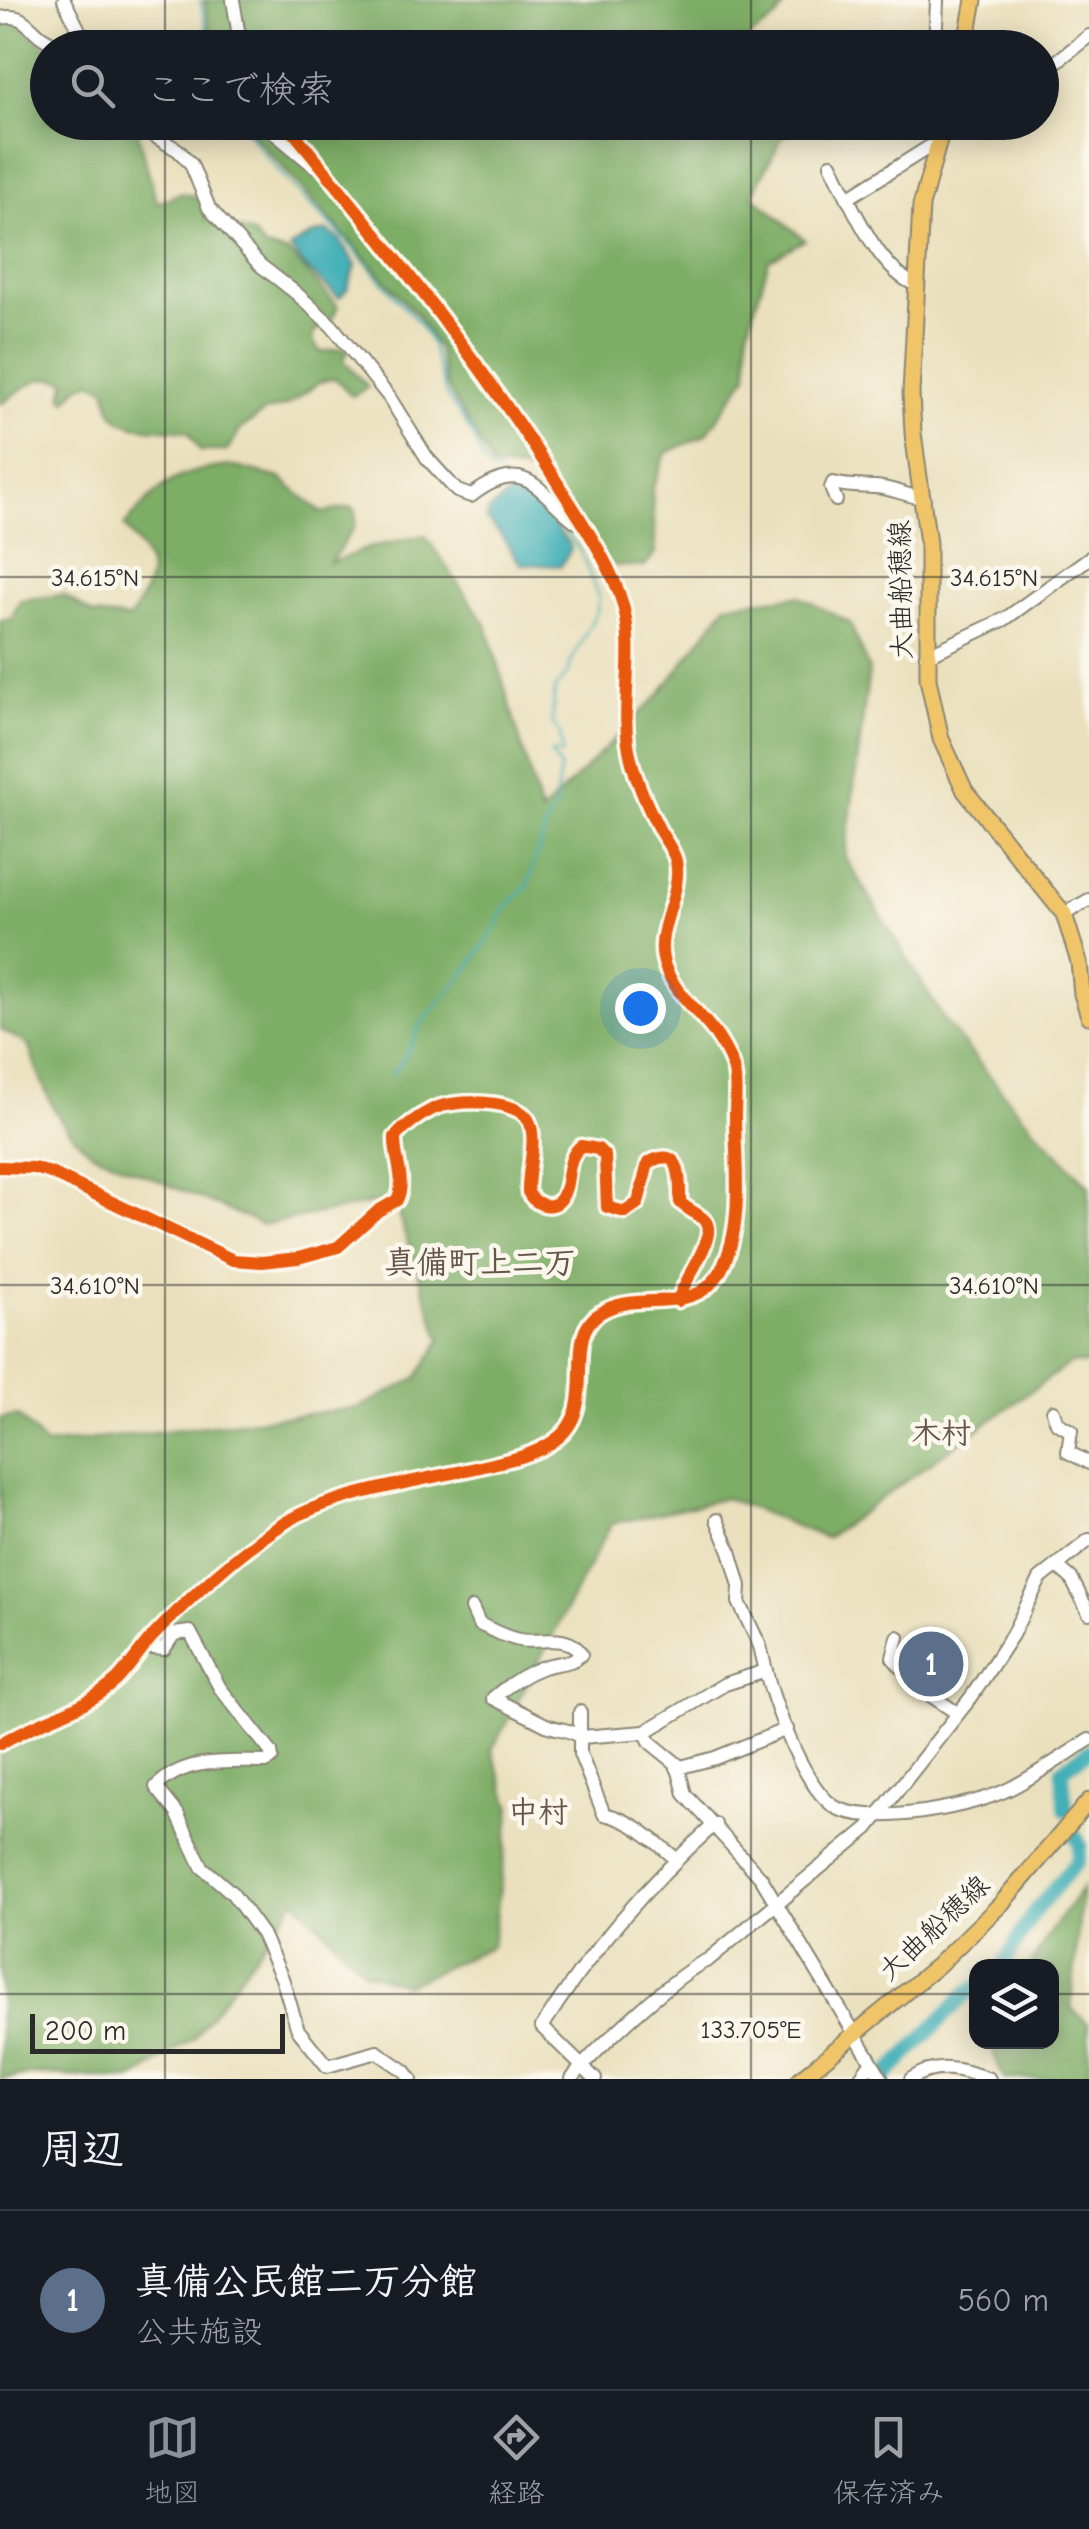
<!DOCTYPE html>
<html lang="ja">
<head>
<meta charset="utf-8">
<style>
	body { margin:0; font-family:"Comic Neue","Klee One",sans-serif; background:#242831; color:#f1f3f6 }
	.controls { position:absolute; right:30px; bottom:30px; display:grid; overflow:hidden; border-radius:20px; box-shadow:0 5px 25px #0003 }
	.controls button { width:90px; height:90px; display:grid; place-items:center; padding:0; border:0; border-bottom:2px solid #363941; background:#171b24; color:#f1f3f6; font:50px sans-serif }
	.scale { position:absolute; left:30px; bottom:25px; width:255px; box-sizing:border-box; padding-left:10px; border:5px solid #2b2b2b; border-top:0; font-size:28px; line-height:35px; white-space:nowrap; color:#2b2b2b; -webkit-text-stroke:8px #fbf7ec; paint-order:stroke }
	.you { position:absolute; left:640px; top:1008px; width:35px; height:35px; margin:-25px; border:8px solid #fff; border-radius:50%; background:#1a73e8; box-shadow:0 0 0 15px #1a73e833 }
	.badge { display:grid; place-items:center; width:65px; height:65px; border-radius:50%; background:#8c9099; color:#fff; font-size:32px; font-weight:700 }
	.pin { position:absolute; translate:-50% -50%; border:5px solid #fff; box-shadow:0 2px 10px #0006 }
	.list { margin:0; padding:0; list-style:none }
	h2 { display:flex; justify-content:space-between; align-items:center; height:130px; margin:0; padding:0 40px; font-size:42px }
	h2 small { font-size:32px; font-weight:400; color:#9ea1a6 }
	.list li { display:grid; grid-template-columns:65px 1fr auto; gap:30px; align-items:center; box-sizing:border-box; height:180px; padding:0 40px; border-top:2px solid #363941 }
	.list b { display:block; font-size:38px; white-space:nowrap }
	.list p { margin:0; font-size:32px; white-space:nowrap; color:#9ea1a6 }
	.list em { font-size:32px; font-style:normal; color:#9ea1a6 }
	.icon { flex:none; width:55px; height:55px; fill:none; stroke:currentColor; stroke-width:2; stroke-linecap:round; stroke-linejoin:round }
	.map { position:relative; flex:none; width:1089px; height:2079px; overflow:hidden }
	.search { position:absolute; background:#171b24; box-shadow:0 5px 25px #0003; left:30px; right:30px; top:30px; height:110px; display:flex; align-items:center; gap:25px; box-sizing:border-box; padding:0 35px; border-radius:55px; color:#9ea1a6; font-size:38px }
	.sheet { height:310px; background:#171b24 }
	nav { display:flex; justify-content:space-around; align-items:center; box-sizing:border-box; height:140px; border-top:2px solid #363941; background:#171b24; font-size:28px; color:#9ea1a6 }
	nav a { display:grid; justify-items:center; gap:5px }
	nav .on { color:#8c9099 }
	.map>svg:first-child { display:block }
	.forest { fill:#7ead66; stroke:#546c48; stroke-width:2.5 }
	.water { fill:#3daeb6; stroke:#346c70; stroke-width:2.5 }
	.lines { fill:none; stroke-linecap:round; stroke-linejoin:round }
	.stream { stroke:#3daeb6; stroke-width:2.5 }
	.river { stroke:#3daeb6; stroke-width:15 }
	.minor-casing { stroke:#8a8674; stroke-width:16 }
	.major-casing { stroke:#8a8674; stroke-width:19 }
	.minor { stroke:#fff; stroke-width:12 }
	.major { stroke:#f0c469; stroke-width:15 }
	.cycleway-casing { stroke:#fbf7ec; stroke-width:19 }
	.cycleway { stroke:#e8590c; stroke-width:12 }
	.ticks { fill:none; stroke:#2b2b2b; stroke-width:2.5; stroke-opacity:0.45 }
	.labels { text-anchor:middle; dominant-baseline:central; stroke-width:9; stroke-linejoin:round; paint-order:stroke }
	.street-label { font-size:28px; fill:#2b2b2b; stroke:#fbf7ec }
	.neighbourhood-label { font-size:30px; font-weight:bold; fill:#665549; stroke:#fbf7ec }
	.quarter-label { font-size:32px; font-weight:bold; fill:#665549; stroke:#fbf7ec }
	.ticks-label { font-size:25px; text-anchor:middle; fill:#2b2b2b; stroke:#fbf7ec; stroke-width:9; stroke-linejoin:round; paint-order:stroke }
</style>
</head>
<body>
<div class="map">
<svg width="1089" height="2079" viewBox="0 0 1089 2079">
	<rect width="100%" height="100%" fill="#fbf7ec"/>
	<filter id="ink" filterUnits="userSpaceOnUse"><feTurbulence type="fractalNoise" baseFrequency=".01" numOctaves="2"/><feDisplacementMap in="SourceGraphic" scale="20" xChannelSelector="R" yChannelSelector="G"/><feConvolveMatrix kernelMatrix="1 2 1 2 8 2 1 2 1" color-interpolation-filters="sRGB"/></filter>
	<filter id="wash" filterUnits="userSpaceOnUse"><feTurbulence type="fractalNoise" baseFrequency=".0048" numOctaves="4" result="noise"/><feDisplacementMap in="SourceGraphic" scale="40" xChannelSelector="R" yChannelSelector="G"/><feGaussianBlur stdDeviation="2.25" result="paint"/><feColorMatrix in="noise" values="0 0 0 0 0 0 0 0 0 0 0 0 0 0 0 0 0 1.4 0 .05"/><feComposite in="paint" operator="in"/></filter>
	<g filter="url(#wash)">
		<rect width="100%" height="100%" fill="#eae0bd"/>
		<g class="forest">
			<path d="M204,0H788L777,18L735,48L213,47Z"/>
			<path d="M8,16L48,48V122L135,123L157,203L181,193L200,198L207,220L253,234L265,248L289,253L338,306L331,322L314,332L313,341L320,352L344,348L348,352L343,360L368,387L352,396L335,378L320,382L288,405L264,412L241,429L227,451H200L189,432C168,426 124,434 113,412C109,406 108,396 106,389L92,381L81,385L66,401L62,396L67,381C35,371 24,390 0,404V20Z"/>
			<path d="M242,123H790L752,195L805,240L769,260L748,330V374L706,435L666,453L652,490L656,552L644,567L610,565L572,510L524,470L493,467L446,385L438,349L418,316Z"/>
			<path d="M232,466L280,478L322,513L352,507L356,511L355,526L330,563L372,547L425,535L487,626L541,813L660,694L727,604L799,596L850,623L869,670L845,857L945,1021L1019,1112L1089,1186V1364L1070,1363L826,1538L726,1498L611,1524L492,1750L511,1808L492,1946L406,1985L364,1971L295,1900L194,2038L133,2079L34,2074L0,2079V1418L18,1416L46,1445L358,1408L417,1378L441,1340L393,1199L263,1225L93,1153C54,1126 44,1087 28,1045L0,1029V620L11,619L20,600L63,595L94,615L130,619C157,571 157,568 124,526C162,483 174,471 232,466Z"/>
			<path d="M1082,1888L1071,2008L1089,2024V2079H1004L989,2042H1052V1966H1030L1052,1929Z"/>
		</g>
		<g class="water">
			<path d="M328,231L339,239L356,265L347,289L339,298L304,266L290,247L317,233Z"/>
			<path d="M512,492L529,494C541,512 563,532 571,549L561,566L521,564C509,550 501,531 487,520L489,511Z"/>
		</g>
		<g class="lines">
			<g class="stream">
				<path d="M200,0L211,48"/>
				<path d="M239,122L281,174L346,240L418,322L431,343L446,394L472,433L482,459L491,470L499,473"/>
				<path d="M391,1075L404,1059L420,1025L462,977L493,933L504,909L527,886L548,820L554,812L560,768L550,752L562,754L560,733L552,723L555,688L568,674L571,662L597,611L599,599L581,552L546,504"/>
			</g>
			<g class="river">
				<path d="M1066,1810L1062,1770L1089,1751"/>
				<path d="M1003,1966L1032,1915L1078,1860L1080,1845L1073,1833"/>
				<path d="M883,2079L968,1992L976,1987"/>
			</g>
		</g>
	</g>
	<g filter="url(#ink)">
		<g class="lines">
			<g class="minor-casing">
				<g id="minor">
					<path d="M64,0L88,48"/>
					<path d="M233,0L241,48"/>
					<path d="M0,18C22,14 24,22 39,35C46,41 55,44 63,48"/>
					<path d="M935,48L937,0"/>
					<path d="M1042,73L1089,36"/>
					<path d="M148,122L156,137L178,150L191,164L209,208L260,265L296,293L332,326L389,397L427,458L457,491L471,496C528,452 539,496 578,523"/>
					<path d="M261,122L314,166"/>
					<path d="M943,125L958,126L972,122"/>
					<path d="M831,164C849,199 878,272 917,285"/>
					<path d="M848,198L929,147H937"/>
					<path d="M836,500L831,488L833,483C848,487 861,486 875,487C892,488 907,496 924,498"/>
					<path d="M926,656L1005,619L1089,558"/>
					<path d="M1064,914L1089,900"/>
					<path d="M0,1167L34,1168L51,1173L233,1260L262,1262L298,1258L338,1247L378,1211L397,1200C407,1180 394,1159 395,1137C405,1126 419,1116 433,1109C453,1099 518,1098 529,1121C538,1140 527,1171 528,1192C533,1203 551,1212 561,1199C572,1183 564,1160 581,1146L598,1149L605,1156L607,1207L625,1212L638,1203L648,1163C683,1143 680,1182 680,1202C688,1211 699,1213 706,1222C717,1238 684,1279 678,1301"/>
					<path d="M1053,1411L1057,1423L1071,1431L1068,1452L1089,1463"/>
					<path d="M717,1520L730,1551L740,1586L739,1602L760,1646L766,1671"/>
					<path d="M1057,1566L1071,1578L1089,1613"/>
					<path d="M472,1608L479,1624C493,1630 504,1637 519,1640C539,1644 569,1632 581,1654C571,1665 557,1662 543,1667C524,1674 508,1685 493,1698C510,1707 527,1715 544,1724C556,1730 569,1728 581,1737L645,1732"/>
					<path d="M898,1637L893,1658L921,1689L957,1713"/>
					<path d="M144,1647L164,1649L174,1634L190,1632L220,1688L271,1752L272,1758L266,1762C227,1762 185,1757 156,1787L177,1813L202,1867L232,1893L262,1934L282,1978L298,2030L327,2066L377,2052L405,2071L411,2079"/>
					<path d="M580,1712V1754L604,1814C635,1821 652,1839 676,1859"/>
					<path d="M0,1744C37,1721 85,1710 117,1680C130,1667 140,1650 152,1637C188,1599 243,1548 288,1521C333,1493 426,1480 480,1467C505,1461 533,1456 554,1441C603,1407 559,1339 600,1313C638,1288 695,1319 721,1270C745,1226 735,1164 735,1116C735,1102 737,1085 734,1071C732,1062 725,1049 720,1041C704,1014 669,991 663,959C656,928 683,893 676,861C674,851 665,840 660,831C649,810 637,783 631,759C618,707 637,657 623,605C612,566 582,522 560,487C479,358 382,240 285,122"/>
					<path d="M677,1768L715,1758L787,1729"/>
					<path d="M572,2079C589,2054 681,1970 708,1960L868,1828L972,1696L1012,1635L1040,1579L1089,1540"/>
					<path d="M595,2079L542,2027C590,1951 649,1883 715,1824"/>
					<path d="M859,2079L871,2063"/>
					<path d="M882,2079L761,1878L685,1794L677,1764L651,1743L645,1732L725,1684L766,1671C773,1703 807,1796 839,1809C878,1825 974,1807 1011,1788C1038,1774 1063,1756 1089,1740"/>
					<path d="M911,2079C936,2062 962,2069 989,2079"/>
				</g>
			</g>
			<g class="major-casing">
				<g id="major">
					<path d="M965,48L974,0"/>
					<path d="M944,122L921,206L911,393L913,433L928,543V679L941,739L965,791L1064,914L1079,962L1082,994L1089,1016"/>
					<path d="M800,2079L937,1966L1001,1904L1089,1801"/>
				</g>
			</g>
			<use href="#minor" class="minor"/>
			<use href="#major" class="major"/>
			<g class="cycleway-casing">
				<g id="cycleway">
					<path d="M0,1167L34,1168L51,1173L233,1260L262,1262L298,1258L338,1247L378,1211L397,1200C407,1180 394,1159 395,1137C405,1126 419,1116 433,1109C453,1099 518,1098 529,1121C538,1140 527,1171 528,1192C533,1203 551,1212 561,1199C572,1183 564,1160 581,1146L598,1149L605,1156L607,1207L625,1212L638,1203L648,1163C683,1143 680,1182 680,1202C688,1211 699,1213 706,1222C717,1238 684,1279 678,1301"/>
					<path d="M0,1744C37,1721 85,1710 117,1680C130,1667 140,1650 152,1637C188,1599 243,1548 288,1521C333,1493 426,1480 480,1467C505,1461 533,1456 554,1441C603,1407 559,1339 600,1313C638,1288 695,1319 721,1270C745,1226 735,1164 735,1116C735,1102 737,1085 734,1071C732,1062 725,1049 720,1041C704,1014 669,991 663,959C656,928 683,893 676,861C674,851 665,840 660,831C649,810 637,783 631,759C618,707 637,657 623,605C612,566 582,522 560,487C479,358 382,240 285,122"/>
				</g>
			</g>
			<use href="#cycleway" class="cycleway"/>
		</g>
	</g>
	<path class="ticks" d="M165,0V48M751,0V48M165,122V2079M751,122V2079M0,577H1089M0,1285H1089M0,1994H976M1052,1994H1089"/>
	<g class="labels">
		<g class="street-label">
			<text transform="translate(901 590) rotate(-91)">大曲船穂線</text>
			<text transform="translate(934 1928) rotate(-43)">大曲船穂線</text>
		</g>
		<g class="neighbourhood-label">
			<text x="941" y="1433">木村</text>
			<text x="538" y="1812">中村</text>
		</g>
		<g class="quarter-label">
			<text x="480" y="1262">真備町上二万</text>
		</g>
	</g>
	<g class="ticks-label">
		<text x="95" y="586">34.615°N</text>
		<text x="994" y="586">34.615°N</text>
		<text x="95" y="1294">34.610°N</text>
		<text x="994" y="1294">34.610°N</text>
		<text x="751" y="2038">133.705°E</text>
	</g>
</svg>
<div class="controls">
<button><svg class="icon" aria-label="layers" viewBox="0 0 24 24"><path d="M12 4l9 5-9 5-9-5zM3 14l9 5 9-5"/></svg></button>
</div>
<div class="scale">200 m</div>
<div class="you"></div>
<div class="pin badge" style="left:931px;top:1664px;background:#5c6f8a">1</div>
<div class="search"><svg class="icon" aria-label="search" viewBox="0 0 24 24"><circle cx="10" cy="10" r="6"/><path d="M15 15l6 6"/></svg>ここで検索</div>
</div>
<section class="sheet">
<h2>周辺<small></small></h2>
<ul class="list">
<li><span class="badge" style="background:#5c6f8a">1</span><div><b>真備公民館二万分館</b><p>公共施設</p></div><em>560 m</em></li>
</ul>
</section>
<nav>
<a class="on"><svg class="icon" aria-label="map" viewBox="0 0 24 24"><path d="M3 6l6-2 6 2 6-2v14l-6 2-6-2-6 2zM9 4v14M15 6v14"/></svg>地図</a>
<a><svg class="icon" aria-label="directions" viewBox="0 0 24 24"><path d="M12 3l9 9-9 9-9-9zM9 14v-3h6M13 9l2 2-2 2"/></svg>経路</a>
<a><svg class="icon" aria-label="saved" viewBox="0 0 24 24"><path d="M7 4h10v16l-5-4-5 4z"/></svg>保存済み</a>
</nav>
</body>
</html>
